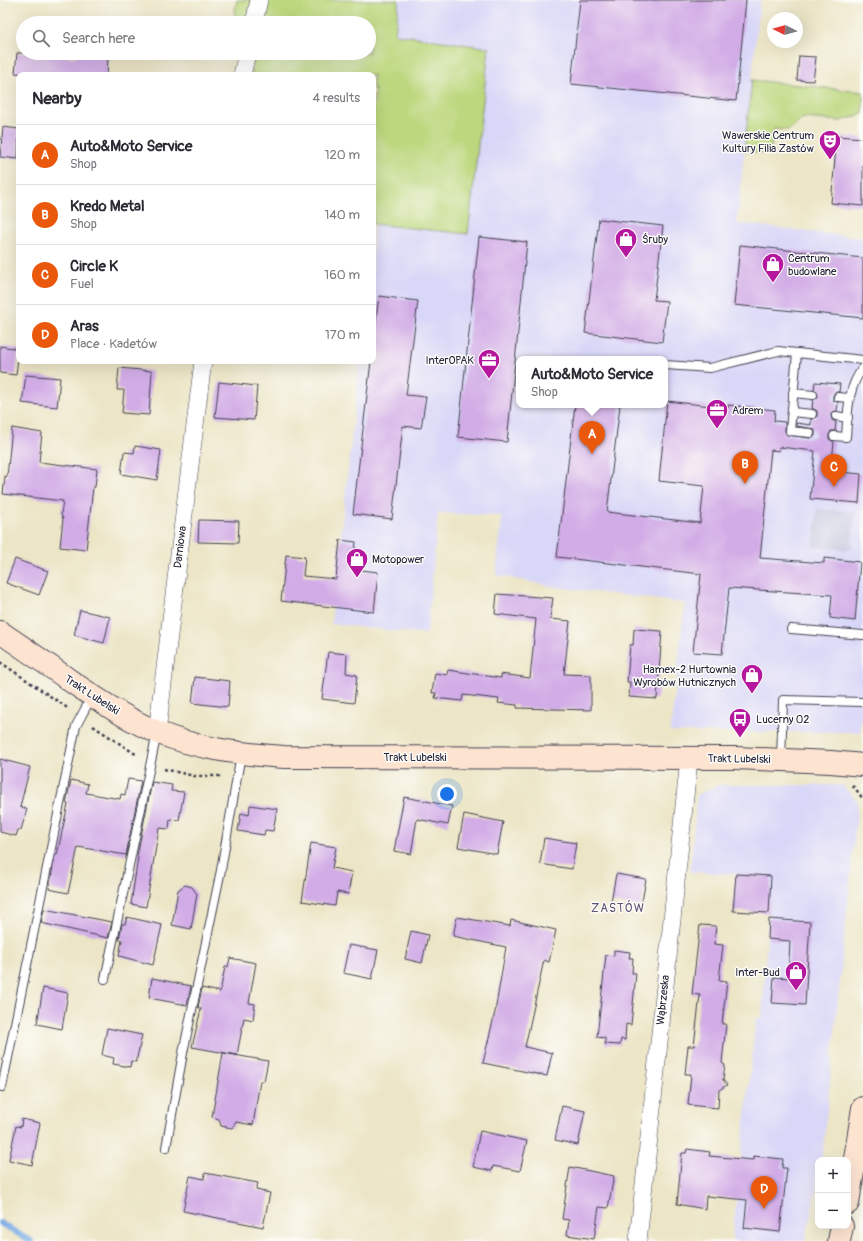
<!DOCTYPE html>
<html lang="en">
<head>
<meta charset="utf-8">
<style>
	body { margin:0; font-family:Pangolin,sans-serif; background:#f2f2f3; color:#2b2b33 }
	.controls { position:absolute; right:12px; bottom:12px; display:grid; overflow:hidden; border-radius:8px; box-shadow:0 4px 16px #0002 }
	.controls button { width:36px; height:36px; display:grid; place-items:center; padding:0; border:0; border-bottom:1px solid #e1e1e2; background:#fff; color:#2b2b33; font:20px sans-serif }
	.compass { position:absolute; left:767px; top:12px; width:36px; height:36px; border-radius:50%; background:#fff; box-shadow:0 4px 16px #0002; rotate:275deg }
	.you { position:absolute; left:447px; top:794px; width:14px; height:14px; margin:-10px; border:3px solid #fff; border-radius:50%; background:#1a73e8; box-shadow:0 0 0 6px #1a73e833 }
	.badge { display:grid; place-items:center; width:26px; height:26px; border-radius:50%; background:#ea580c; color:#fff; font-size:13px; font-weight:700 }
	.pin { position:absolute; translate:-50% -33px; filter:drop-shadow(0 1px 2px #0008) }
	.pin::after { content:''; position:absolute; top:21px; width:14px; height:12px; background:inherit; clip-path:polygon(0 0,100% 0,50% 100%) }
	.popup { position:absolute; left:516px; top:356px; width:152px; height:52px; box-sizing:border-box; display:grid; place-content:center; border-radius:8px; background:#fff; filter:drop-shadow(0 1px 3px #0005); font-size:13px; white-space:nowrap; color:#7c7c81 }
	.popup b { font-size:15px; color:#2b2b33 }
	.popup::after { content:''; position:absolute; left:50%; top:100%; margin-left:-8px; border:8px solid transparent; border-top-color:#fff }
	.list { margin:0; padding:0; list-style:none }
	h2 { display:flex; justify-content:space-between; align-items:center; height:52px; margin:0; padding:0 16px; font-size:17px }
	h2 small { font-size:13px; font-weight:400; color:#7c7c81 }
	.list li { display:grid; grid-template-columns:26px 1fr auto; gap:12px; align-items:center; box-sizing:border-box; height:60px; padding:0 16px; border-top:1px solid #e1e1e2 }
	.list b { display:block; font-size:15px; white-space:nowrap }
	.list p { margin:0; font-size:13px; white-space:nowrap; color:#7c7c81 }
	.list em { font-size:13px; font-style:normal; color:#7c7c81 }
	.icon { flex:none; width:22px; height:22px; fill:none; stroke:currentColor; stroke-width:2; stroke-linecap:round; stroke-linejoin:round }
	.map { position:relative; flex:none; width:863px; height:1241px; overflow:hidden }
	.search { position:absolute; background:#fff; box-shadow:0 4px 16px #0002; left:16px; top:16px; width:360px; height:44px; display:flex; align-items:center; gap:10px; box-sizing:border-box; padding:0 14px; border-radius:22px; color:#7c7c81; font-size:15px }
	.panel { position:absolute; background:#fff; box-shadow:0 4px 16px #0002; left:16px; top:72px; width:360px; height:292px; border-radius:8px }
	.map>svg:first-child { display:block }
	.built { fill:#d9d7f7; fill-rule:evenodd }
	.industrial { fill:#c0c2dd }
	.green { fill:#bcd77d; stroke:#6f7c5c }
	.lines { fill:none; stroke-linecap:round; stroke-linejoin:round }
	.stream { stroke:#78aae4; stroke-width:6 }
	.building { fill:#d1ace6 }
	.lane-casing { stroke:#403f50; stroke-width:10 }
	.street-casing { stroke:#403f50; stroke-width:18 }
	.secondary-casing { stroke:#403f50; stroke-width:24 }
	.path { stroke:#403f50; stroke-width:2.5; stroke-dasharray:3 3; stroke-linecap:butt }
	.lane { stroke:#fff; stroke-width:8 }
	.street { stroke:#fff; stroke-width:17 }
	.secondary { stroke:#fde4d1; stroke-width:22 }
	.labels { text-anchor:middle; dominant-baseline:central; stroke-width:3; stroke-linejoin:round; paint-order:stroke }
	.poi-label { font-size:11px; fill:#22223b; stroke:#fdfcf7; text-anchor:start }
	.street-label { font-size:11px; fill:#22223b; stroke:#fdfcf7 }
	.neighbourhood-label { font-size:12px; letter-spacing:1px; fill:#5f5277; stroke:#fdfcf7 }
</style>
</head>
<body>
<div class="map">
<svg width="863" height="1241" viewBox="0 0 863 1241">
	<rect width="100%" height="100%" fill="#fdfcf7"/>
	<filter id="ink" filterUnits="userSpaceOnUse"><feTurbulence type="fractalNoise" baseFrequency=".025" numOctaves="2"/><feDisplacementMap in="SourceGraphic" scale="8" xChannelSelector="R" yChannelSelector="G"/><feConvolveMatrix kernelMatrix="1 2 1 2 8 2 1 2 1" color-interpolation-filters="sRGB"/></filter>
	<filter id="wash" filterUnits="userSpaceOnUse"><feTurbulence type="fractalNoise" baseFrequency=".012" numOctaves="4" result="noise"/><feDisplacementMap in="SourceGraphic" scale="16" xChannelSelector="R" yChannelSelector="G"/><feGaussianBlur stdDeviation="0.9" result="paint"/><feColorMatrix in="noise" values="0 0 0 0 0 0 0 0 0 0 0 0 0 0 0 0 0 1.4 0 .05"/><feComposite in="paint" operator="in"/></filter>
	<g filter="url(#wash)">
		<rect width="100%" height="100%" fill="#ece5c6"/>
		<g class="built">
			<path d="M399,0H760L737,223L863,238V702L860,732H670L685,603L555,587L496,575L502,516L438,513L427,634L331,624L360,361H373V237L374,224L468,234L489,48L395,34ZM519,359H665V405H519Z"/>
			<path d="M719,785H842L858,802L823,1150L821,1160H818L817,1188L805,1241H732L756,1018H762L771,876L690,872L697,795Z"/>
		</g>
		<path class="industrial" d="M817,509L855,512L852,550L813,547Z"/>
		<g class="green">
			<path d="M237,0H399L395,34L489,48L468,234L373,224V107L375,89H373V75H252L253,57L229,54L369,53V23H233Z"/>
			<path d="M752,80L863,92V114L841,121L803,118L789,130L774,129L771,147L764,153L744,151Z"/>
		</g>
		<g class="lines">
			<path class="stream" d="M0,1223L31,1241"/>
		</g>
		<g id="blocks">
			<g class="building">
				<path d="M580,0H746L736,101L571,84Z"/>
				<path d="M17,53H39L75,57L76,53H97L96,56L108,58L107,75H36L15,73Z"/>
				<path d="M799,56L816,57L813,81L797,80Z"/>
				<path d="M3,127L19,129L18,159L0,157Z"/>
				<path d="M837,136L863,138V206L831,203Z"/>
				<path d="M599,219L663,226L654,300L667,301L662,342L585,333Z"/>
				<path d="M479,237L527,242L507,442L458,437Z"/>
				<path d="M740,245L863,258V318L734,305Z"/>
				<path d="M379,296L418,301L406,395L426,397L421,428L403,426L392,519L353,514L371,361H373V345Z"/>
				<path d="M0,346L19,349L16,375L0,373Z"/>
				<path d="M119,368L152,371L149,415L122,413L124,390H117Z"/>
				<path d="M26,375L60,378L57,407L22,403Z"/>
				<path d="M219,382L257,386L254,420L215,417Z"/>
				<path d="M815,382L840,384L839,392H835L833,396V400L838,402L837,411L832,412L831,415L832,420L836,422L835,431H831L829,435V439L834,442L831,471L861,474L859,503L810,499L815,451L779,447V451L771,450L760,558L824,563V558L860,562L855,621L830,618L832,595L729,588L722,654L693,652L701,574L557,557L575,405H620L607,512L700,523L704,486L659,481L667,401L728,408V405L775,410L774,421L785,422V431L787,435L810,438L815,436V431L814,429L796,426V423L811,425V419L817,417V411L812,408L813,400L817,398L818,395L816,391L814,390Z"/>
				<path d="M12,428L42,433L39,462L97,469L95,487H93L86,550L60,547L63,519L61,514L63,501L3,494L5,476L7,477Z"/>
				<path d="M135,446L161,450L157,480L121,474L124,452L134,453Z"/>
				<path d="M199,520L239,521L238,543L198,542Z"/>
				<path d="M340,540L356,542L353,569L378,572L374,612L281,601L286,555L305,557L303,576L336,579Z"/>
				<path d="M15,559L48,571L39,595L6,583Z"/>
				<path d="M497,594L553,598L550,619L570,621L564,674L591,675V710L517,708V705L498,703L499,699L463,695L462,701L435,698L436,693H432L435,673L447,675L448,670L501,678V674L530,678L536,619L495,614Z"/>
				<path d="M80,610L110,617L104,643L74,635Z"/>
				<path d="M634,629L662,631L657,699L629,697L630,682H627L630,645H633Z"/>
				<path d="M328,652L347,654L346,673L357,675L354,703L322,699Z"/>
				<path d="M195,677L230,681L228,707L192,703Z"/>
				<path d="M0,759L30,767L20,807L27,809L21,830H18L16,836L0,832Z"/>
				<path d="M128,779L141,781L126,855L78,847L68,893L49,889L55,855H57L68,804L66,803L71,780L88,784L86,793L120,799L121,794L125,795Z"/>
				<path d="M152,782L172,785L171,791L184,792L179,820L170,819L169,829L159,828L146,907L131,904L138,857L137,856Z"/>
				<path d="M404,797L452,806L448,825L417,819L411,854L394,851Z"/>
				<path d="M250,805L277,809L273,831L265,830L264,835L238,831L241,813L249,815Z"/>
				<path d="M464,814L503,822L497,854L458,847Z"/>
				<path d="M544,838L576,843L572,869L540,864Z"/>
				<path d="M311,843L336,847L332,868L352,872L348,894L337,892L335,906L302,901Z"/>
				<path d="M616,874L646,879L641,907L611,902Z"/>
				<path d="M736,874L771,876L769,913L733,911Z"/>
				<path d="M185,885L192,887L197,894L191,929L172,925L178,890Z"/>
				<path d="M44,909L112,922L108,938L41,923Z"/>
				<path d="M127,917L162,925L153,965L119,956L122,940H119L122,924H125Z"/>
				<path d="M457,917L510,926L511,920L556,930L549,962L544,960L525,1047L552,1053L547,1076L483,1063L495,1012L506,947L453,936Z"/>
				<path d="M769,919L810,922L805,1005L772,1003L774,977L788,978L790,941L768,939Z"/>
				<path d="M700,925L716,926L714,944L723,945L719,980L727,981L722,1024H726L722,1063L725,1065L723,1080L727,1085L719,1090L718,1108L688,1105L691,1074H685L688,1046H694L700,995L692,994Z"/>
				<path d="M411,931L428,935L422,963L405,959Z"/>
				<path d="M349,945L378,950L372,979L343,973Z"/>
				<path d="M614,950L630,952L629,958H633L632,973H636L631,1025L626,1024L625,1040L621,1039L620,1045L605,1044V1038L597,1037L606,955L614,956Z"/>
				<path d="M230,958L256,963L249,1003L255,1004L253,1020L244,1018L237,1055L192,1047L201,1009L198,1007L202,988L220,992L225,967H228Z"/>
				<path d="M152,978L191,986L187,1005L149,998Z"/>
				<path d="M43,988L68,993L62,1029L37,1024Z"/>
				<path d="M107,1028L142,1035L136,1062L131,1061L130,1067L113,1064L114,1058L102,1055Z"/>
				<path d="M223,1053L268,1061L264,1081H260L253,1125L236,1122L232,1128L221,1126L219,1119L212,1117Z"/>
				<path d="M562,1106L585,1111L578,1145L555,1140Z"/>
				<path d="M22,1119L40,1123L32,1165L9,1160L16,1126L21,1127Z"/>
				<path d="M480,1131L527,1141L520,1171L493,1166L492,1171L473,1167Z"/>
				<path d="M687,1149L710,1152L709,1156L753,1160V1156L783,1159L782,1168H787L780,1232L744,1228L747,1200L706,1196L705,1209L677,1204L682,1153H686Z"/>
				<path d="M570,1167L614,1176L608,1208L599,1207L594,1239L567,1235L569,1220L562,1219Z"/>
				<path d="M205,1173L258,1183L256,1190L270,1193L263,1227L183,1211L190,1176L204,1179Z"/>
			</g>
		</g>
	</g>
	<g filter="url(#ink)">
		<use href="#blocks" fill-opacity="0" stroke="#403f50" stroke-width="1"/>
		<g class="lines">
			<g class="lane-casing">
				<g id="lane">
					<path d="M797,353L790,431L810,433"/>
					<path d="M665,365L710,368L778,351L863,360"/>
					<path d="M793,393L813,395"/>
					<path d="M838,397L849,398"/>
					<path d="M792,412L812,414"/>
					<path d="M836,416L848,418"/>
					<path d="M834,436L846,437C848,413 847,388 863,368"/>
					<path d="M791,629L863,635"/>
					<path d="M781,760L783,700L863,702"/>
					<path d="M105,979L157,733"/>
					<path d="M2,1087L76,726L92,696"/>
					<path d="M166,1148L183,1053L221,870L241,754"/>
				</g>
			</g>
			<g class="street-casing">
				<g id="street">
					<path d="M254,23L259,0"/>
					<path d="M242,75L247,53"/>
					<path d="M157,732L203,361"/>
					<path d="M638,1241L689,759"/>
				</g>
			</g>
			<g class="secondary-casing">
				<g id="secondary">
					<path d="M0,632C24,648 48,665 72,682C100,701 128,720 159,733C199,749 241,754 284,757L736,758L831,762L863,765"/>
					<path d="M848,1203L863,1108"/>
					<path d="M839,1241L842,1226"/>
				</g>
			</g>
			<g class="path">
				<path d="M0,662L69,709"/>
				<path d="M93,726L137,755"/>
				<path d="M164,769L194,776H222"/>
				<path d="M852,786L855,788L863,799"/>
			</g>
			<use href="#lane" class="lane"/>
			<use href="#street" class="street"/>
			<use href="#secondary" class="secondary"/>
		</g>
	</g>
	<defs>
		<g id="theatre-pin" transform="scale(1.15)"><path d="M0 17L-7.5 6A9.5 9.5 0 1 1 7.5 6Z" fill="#b5179e" stroke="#fdfcf7"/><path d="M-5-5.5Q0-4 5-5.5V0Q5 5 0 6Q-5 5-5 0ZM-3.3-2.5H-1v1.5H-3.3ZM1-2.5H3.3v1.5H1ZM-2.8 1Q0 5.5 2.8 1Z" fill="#fff"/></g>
		<g id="shop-pin" transform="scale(1.15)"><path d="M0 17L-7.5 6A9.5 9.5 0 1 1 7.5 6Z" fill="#b5179e" stroke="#fdfcf7"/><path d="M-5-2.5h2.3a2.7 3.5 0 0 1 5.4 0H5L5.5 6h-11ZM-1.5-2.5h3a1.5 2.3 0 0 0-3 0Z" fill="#fff"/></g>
		<g id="office-pin" transform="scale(1.15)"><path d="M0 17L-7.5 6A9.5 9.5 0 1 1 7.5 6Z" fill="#b5179e" stroke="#fdfcf7"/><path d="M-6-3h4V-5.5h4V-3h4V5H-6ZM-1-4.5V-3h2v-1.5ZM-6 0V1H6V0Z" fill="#fff"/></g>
		<g id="bus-pin" transform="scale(1.15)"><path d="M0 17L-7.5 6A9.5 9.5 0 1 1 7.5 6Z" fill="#b5179e" stroke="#fdfcf7"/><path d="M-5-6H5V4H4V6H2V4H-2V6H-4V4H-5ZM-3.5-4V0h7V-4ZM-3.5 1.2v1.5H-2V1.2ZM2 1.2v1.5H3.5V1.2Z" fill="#fff"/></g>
	</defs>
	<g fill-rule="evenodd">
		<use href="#theatre-pin" x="830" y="141"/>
		<use href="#shop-pin" x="626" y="239"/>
		<use href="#shop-pin" x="773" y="264"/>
		<use href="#office-pin" x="489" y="360"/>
		<use href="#office-pin" x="717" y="410"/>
		<use href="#shop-pin" x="357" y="559"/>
		<use href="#shop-pin" x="752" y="675"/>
		<use href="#bus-pin" x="740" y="719"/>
		<use href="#shop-pin" x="796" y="972"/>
	</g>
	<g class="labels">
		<g class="poi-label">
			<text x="814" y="135" text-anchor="end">Wawerskie Centrum<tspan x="814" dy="13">Kultury Filia Zastów</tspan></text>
			<text x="642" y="239">Śruby</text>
			<text x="788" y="258">Centrum<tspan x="788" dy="13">budowlane</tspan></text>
			<text x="474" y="360" text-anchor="end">InterOPAK</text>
			<text x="732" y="410">Adrem</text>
			<text x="372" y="559">Motopower</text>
			<text x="736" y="669" text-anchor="end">Hamex-2 Hurtownia<tspan x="736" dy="13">Wyrobów Hutnicznych</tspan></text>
			<text x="756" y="719">Lucerny 02</text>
			<text x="780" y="972" text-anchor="end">Inter-Bud</text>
		</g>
		<g class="street-label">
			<text transform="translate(180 547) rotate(-83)">Darniowa</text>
			<text transform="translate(92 695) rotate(33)">Trakt Lubelski</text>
			<text x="415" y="757">Trakt Lubelski</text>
			<text transform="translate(739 759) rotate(1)">Trakt Lubelski</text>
			<text transform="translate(663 1000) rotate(-84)">Wąbrzeska</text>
		</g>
		<g class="neighbourhood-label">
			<text x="618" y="908">ZASTÓW</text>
		</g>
	</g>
</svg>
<div class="controls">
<button>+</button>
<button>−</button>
</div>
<svg class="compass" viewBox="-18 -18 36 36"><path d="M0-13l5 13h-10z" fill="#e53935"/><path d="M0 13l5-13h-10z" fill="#7c7c81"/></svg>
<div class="you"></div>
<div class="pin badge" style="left:592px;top:454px">A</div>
<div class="popup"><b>Auto&amp;Moto Service</b>Shop</div>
<div class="pin badge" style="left:745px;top:484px">B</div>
<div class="pin badge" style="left:834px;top:487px">C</div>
<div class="pin badge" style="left:764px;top:1209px">D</div>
<div class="search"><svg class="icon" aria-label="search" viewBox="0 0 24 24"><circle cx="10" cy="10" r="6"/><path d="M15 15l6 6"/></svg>Search here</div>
<section class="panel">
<h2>Nearby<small>4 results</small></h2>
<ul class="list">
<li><span class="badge">A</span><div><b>Auto&amp;Moto Service</b><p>Shop</p></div><em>120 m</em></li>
<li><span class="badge">B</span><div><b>Kredo Metal</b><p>Shop</p></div><em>140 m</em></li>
<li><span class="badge">C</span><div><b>Circle K</b><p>Fuel</p></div><em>160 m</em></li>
<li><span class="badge">D</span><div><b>Aras</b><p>Place · Kadetów</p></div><em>170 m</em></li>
</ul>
</section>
</div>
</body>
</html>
